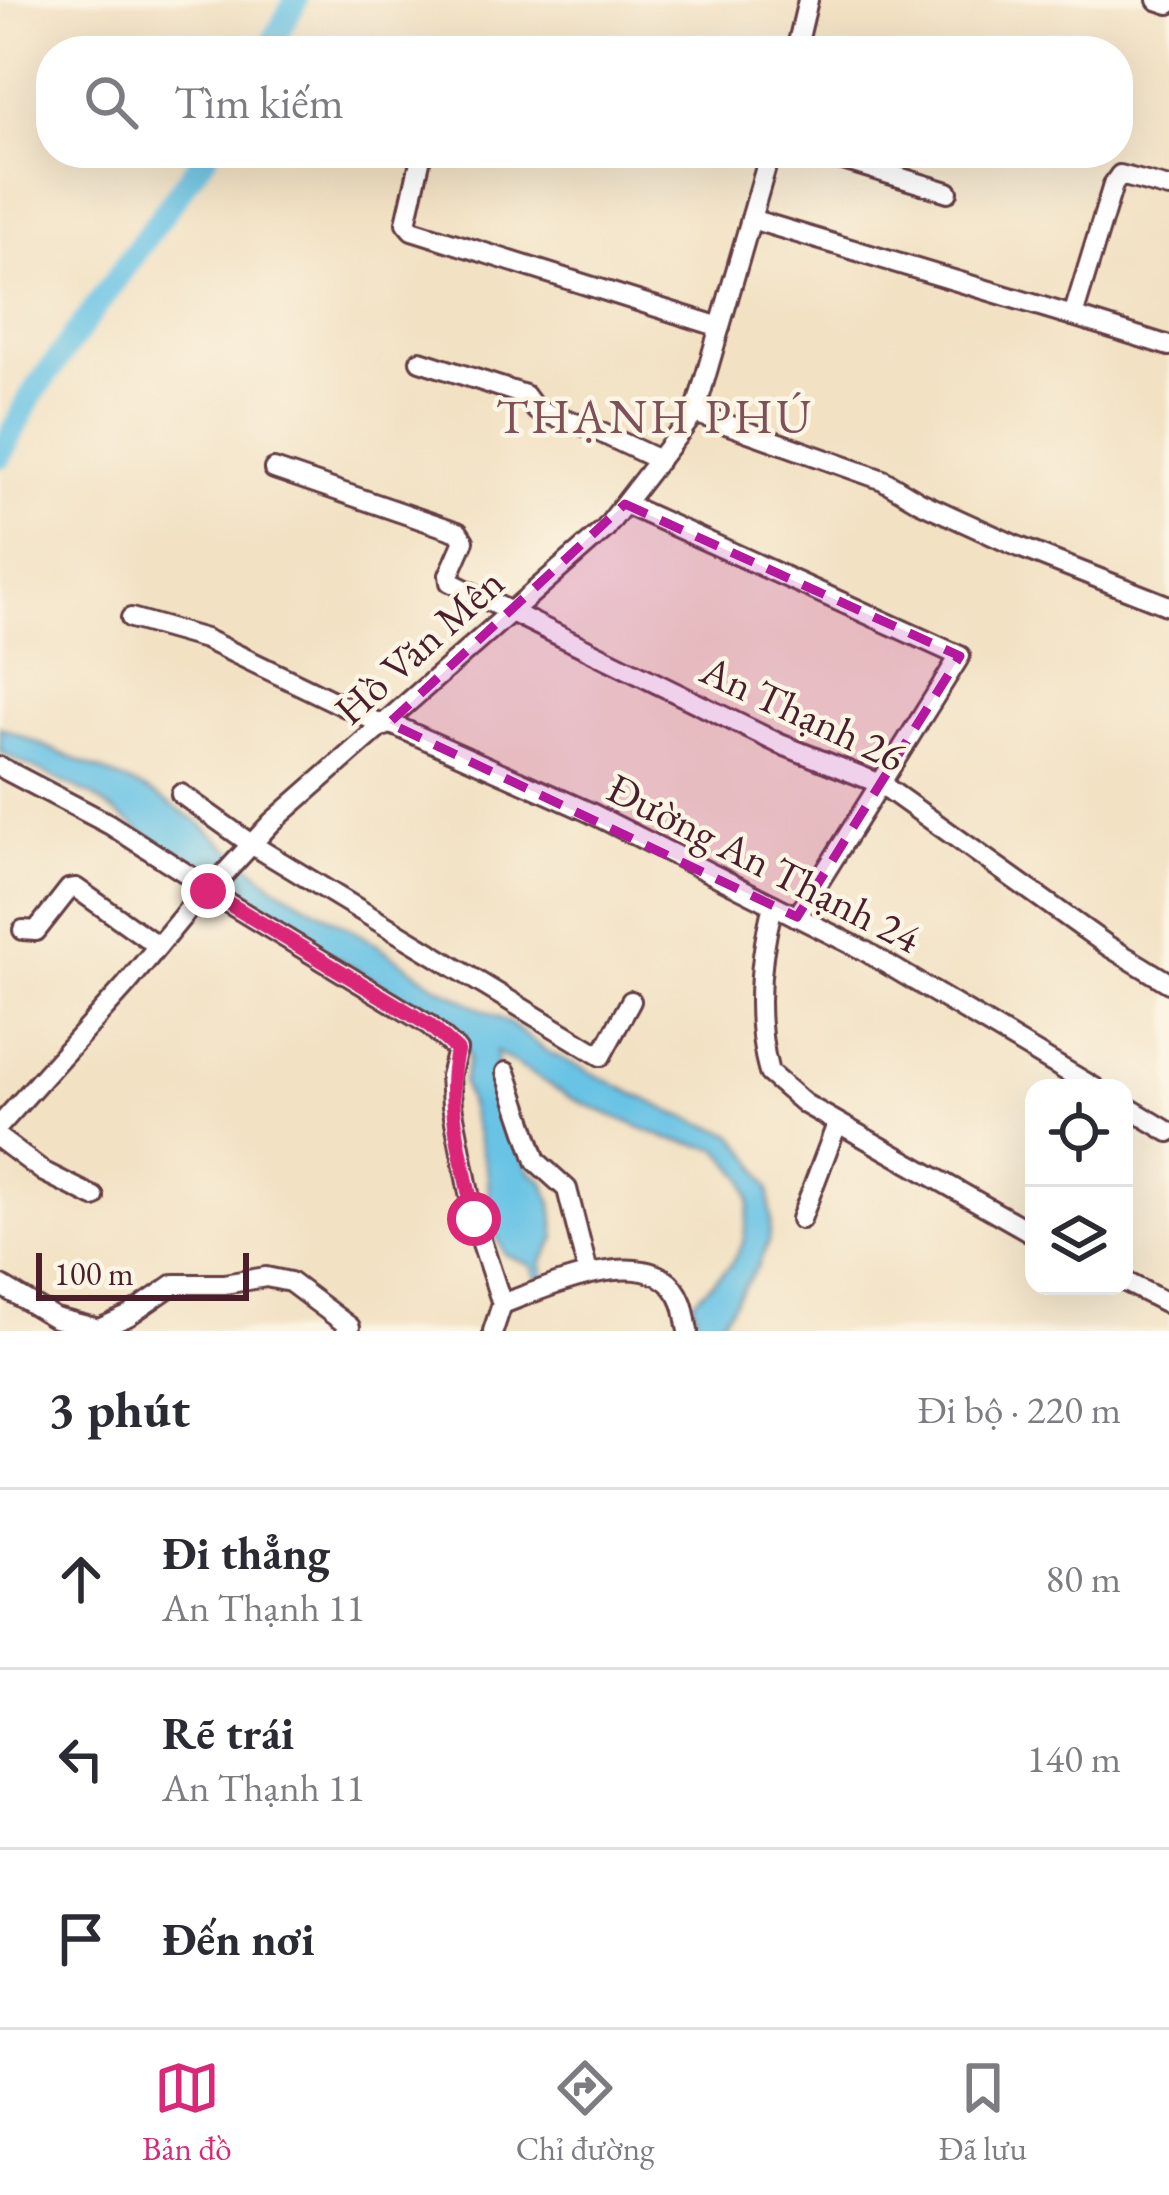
<!DOCTYPE html>
<html lang="vi">
<head>
<meta charset="utf-8">
<style>
	body { margin:0; font-family:"EB Garamond",serif; background:#f7f7f7; color:#2b2b33 }
	.controls { position:absolute; right:36px; bottom:36px; display:grid; overflow:hidden; border-radius:24px; box-shadow:0 12px 48px #0002 }
	.controls button { width:108px; height:108px; display:grid; place-items:center; padding:0; border:0; border-bottom:3px solid #e1e1e2; background:#fff; color:#2b2b33; font:60px sans-serif }
	.scale { position:absolute; left:36px; bottom:30px; width:213px; box-sizing:border-box; padding-left:12px; border:6px solid #4a1f2b; border-top:0; font-size:33px; line-height:42px; white-space:nowrap; color:#4a1f2b; -webkit-text-stroke:9px #fcf5e5; paint-order:stroke }
	.stop { position:absolute; width:36px; height:36px; margin:-27px; border:9px solid #db2777; border-radius:50%; background:#fff }
	.stop.end { background:#db2777; border-color:#fff; box-shadow:0 3px 12px #0008 }
	.list { margin:0; padding:0; list-style:none }
	h2 { display:flex; justify-content:space-between; align-items:center; height:156px; margin:0; padding:0 48px; font-size:51px }
	h2 small { font-size:39px; font-weight:400; color:#7c7c81 }
	.list li { display:grid; grid-template-columns:78px 1fr auto; gap:36px; align-items:center; box-sizing:border-box; height:180px; padding:0 48px; border-top:3px solid #e1e1e2 }
	.list b { display:block; font-size:45px; white-space:nowrap }
	.list p { margin:0; font-size:39px; white-space:nowrap; color:#7c7c81 }
	.list em { font-size:39px; font-style:normal; color:#7c7c81 }
	.icon { flex:none; width:66px; height:66px; fill:none; stroke:currentColor; stroke-width:2; stroke-linecap:round; stroke-linejoin:round }
	.map { position:relative; flex:none; width:1169px; height:1331px; overflow:hidden }
	.search { position:absolute; background:#fff; box-shadow:0 12px 48px #0002; left:36px; right:36px; top:36px; height:132px; display:flex; align-items:center; gap:30px; box-sizing:border-box; padding:0 42px; border-radius:48px; color:#7c7c81; font-size:45px }
	.sheet { height:696px; background:#fff }
	nav { display:flex; justify-content:space-around; align-items:center; box-sizing:border-box; height:168px; border-top:3px solid #e1e1e2; background:#fff; font-size:33px; color:#7c7c81 }
	nav a { display:grid; justify-items:center; gap:6px }
	nav .on { color:#db2777 }
	.map>svg:first-child { display:block }
	.water { fill:#68c3e5; stroke:#597188; stroke-width:3 }
	.lines { fill:none; stroke-linecap:round; stroke-linejoin:round }
	.river { stroke:#68c3e5; stroke-width:24 }
	.minor-casing { stroke:#633c42; stroke-width:24 }
	.minor { stroke:#fff; stroke-width:18 }
	.route { stroke:#db2777; stroke-width:15 }
	.marked { fill:#b5179e; fill-opacity:0.2; stroke:#b5179e; stroke-width:9; stroke-dasharray:24 15; stroke-linejoin:round }
	.labels { text-anchor:middle; dominant-baseline:central; stroke-width:9; stroke-linejoin:round; paint-order:stroke }
	.street-label { font-size:42px; fill:#4a1f2b; stroke:#fcf5e5 }
	.quarter-label { font-size:48px; letter-spacing:3px; fill:#7f5057; stroke:#fcf5e5 }
</style>
</head>
<body>
<div class="map">
<svg width="1169" height="1331" viewBox="0 0 1169 1331">
	<rect width="100%" height="100%" fill="#fcf5e5"/>
	<filter id="ink" filterUnits="userSpaceOnUse"><feTurbulence type="fractalNoise" baseFrequency=".00833" numOctaves="2"/><feDisplacementMap in="SourceGraphic" scale="24" xChannelSelector="R" yChannelSelector="G"/><feConvolveMatrix kernelMatrix="1 2 1 2 8 2 1 2 1" color-interpolation-filters="sRGB"/></filter>
	<filter id="wash" filterUnits="userSpaceOnUse"><feTurbulence type="fractalNoise" baseFrequency=".004" numOctaves="4" result="noise"/><feDisplacementMap in="SourceGraphic" scale="48" xChannelSelector="R" yChannelSelector="G"/><feGaussianBlur stdDeviation="2.7" result="paint"/><feColorMatrix in="noise" values="0 0 0 0 0 0 0 0 0 0 0 0 0 0 0 0 0 1.4 0 .05"/><feComposite in="paint" operator="in"/></filter>
	<g filter="url(#wash)">
		<rect width="100%" height="100%" fill="#f2e1c3"/>
		<path class="water" d="M0,727L149,791L198,822L273,885L373,942L433,984L510,1024L546,1051L674,1113L734,1135L753,1159L769,1189L771,1222L769,1241L758,1265L715,1331H700L692,1302L730,1266L743,1243L750,1201L744,1179L719,1149L668,1139L573,1099L496,1052L497,1074L529,1171L544,1182L552,1204L556,1238L541,1263L545,1276L537,1279L532,1266L505,1254L490,1223L488,1175L463,1082L469,1058L461,1031L239,900L91,795L0,752Z"/>
		<g class="lines">
			<g class="river">
				<path d="M268,51L296,0"/>
				<path d="M0,456L31,396L207,153"/>
			</g>
		</g>
	</g>
	<g filter="url(#ink)">
		<g class="lines">
			<g class="minor-casing">
				<g id="minor">
					<path d="M1157,0L1169,4"/>
					<path d="M796,51L808,0"/>
					<path d="M422,153L406,223L412,230L720,327"/>
					<path d="M820,153L948,192"/>
					<path d="M751,219L1073,316L1113,185L1120,175L1169,188"/>
					<path d="M1073,316L1169,346"/>
					<path d="M420,361L525,395L536,410L593,429L659,460"/>
					<path d="M695,413L883,480L920,502L1014,545L1169,606"/>
					<path d="M274,469L458,532L464,541L449,575L450,582L780,744L881,784L1108,946L1169,983"/>
					<path d="M625,504L960,656L797,917"/>
					<path d="M131,618L205,639L385,726"/>
					<path d="M389,723L589,812L865,951L1095,1088"/>
					<path d="M0,767L109,824L190,876L196,900"/>
					<path d="M181,794L251,844L601,1056L631,1001"/>
					<path d="M208,891L429,1025L457,1050L450,1076L452,1106L474,1219L502,1304L493,1331"/>
					<path d="M773,905C759,960 754,1017 769,1073L805,1104L1034,1234"/>
					<path d="M23,930L36,931L69,889L76,888L158,946"/>
					<path d="M506,1072L536,1161L567,1189L588,1273"/>
					<path d="M1124,1105L1169,1132"/>
					<path d="M0,1125L126,985L196,900L213,886L272,822L605,529L695,413L770,153"/>
					<path d="M0,1139L44,1172L94,1197"/>
					<path d="M801,1219L837,1124"/>
					<path d="M1124,1281L1169,1304"/>
					<path d="M0,1285L55,1318L99,1329L128,1316L174,1284H224L266,1277L290,1282L350,1327"/>
					<path d="M502,1304C545,1289 657,1235 682,1303C685,1311 686,1322 688,1331"/>
				</g>
			</g>
			<use href="#minor" class="minor"/>
		</g>
	</g>
	<g class="lines" filter="url(#ink)">
		<path class="route" d="M208,891L429,1025L457,1050C443,1101 465,1166 474,1219"/>
	</g>
	<path class="marked" d="M625,504L960,656L797,917L389,723Z"/>
	<g class="labels">
		<g class="street-label">
			<text transform="translate(419 646) rotate(-42)">Hồ Văn Mên</text>
			<text transform="translate(803 713) rotate(25)">An Thạnh 26</text>
			<text transform="translate(764 863) rotate(27)">Đường An Thạnh 24</text>
		</g>
		<g class="quarter-label">
			<text x="655" y="416">THẠNH PHÚ</text>
		</g>
	</g>
</svg>
<div class="controls">
<button><svg class="icon" aria-label="locate" viewBox="0 0 24 24"><circle cx="12" cy="12" r="6"/><path d="M12 2v4M12 18v4M2 12h4M18 12h4"/></svg></button>
<button><svg class="icon" aria-label="layers" viewBox="0 0 24 24"><path d="M12 4l9 5-9 5-9-5zM3 14l9 5 9-5"/></svg></button>
</div>
<div class="scale">100 m</div>
<div class="stop" style="left:474px;top:1219px"></div>
<div class="stop end" style="left:208px;top:891px"></div>
<div class="search"><svg class="icon" aria-label="search" viewBox="0 0 24 24"><circle cx="10" cy="10" r="6"/><path d="M15 15l6 6"/></svg>Tìm kiếm</div>
</div>
<section class="sheet">
<h2>3 phút<small>Đi bộ · 220 m</small></h2>
<ul class="list">
<li><svg class="icon" aria-label="ahead" viewBox="0 0 24 24"><path d="M12 20V5M6 11l6-6 6 6"/></svg><div><b>Đi thẳng</b><p>An Thạnh 11</p></div><em>80 m</em></li>
<li><svg class="icon" aria-label="left" viewBox="0 0 24 24"><path d="M17 20v-9H6M10 6l-5 5 5 5"/></svg><div><b>Rẽ trái</b><p>An Thạnh 11</p></div><em>140 m</em></li>
<li><svg class="icon" aria-label="arrive" viewBox="0 0 24 24"><path d="M6 21V4h12l-3 4 3 4H6"/></svg><div><b>Đến nơi</b></div></li>
</ul>
</section>
<nav>
<a class="on"><svg class="icon" aria-label="map" viewBox="0 0 24 24"><path d="M3 6l6-2 6 2 6-2v14l-6 2-6-2-6 2zM9 4v14M15 6v14"/></svg>Bản đồ</a>
<a><svg class="icon" aria-label="directions" viewBox="0 0 24 24"><path d="M12 3l9 9-9 9-9-9zM9 14v-3h6M13 9l2 2-2 2"/></svg>Chỉ đường</a>
<a><svg class="icon" aria-label="saved" viewBox="0 0 24 24"><path d="M7 4h10v16l-5-4-5 4z"/></svg>Đã lưu</a>
</nav>
</body>
</html>
